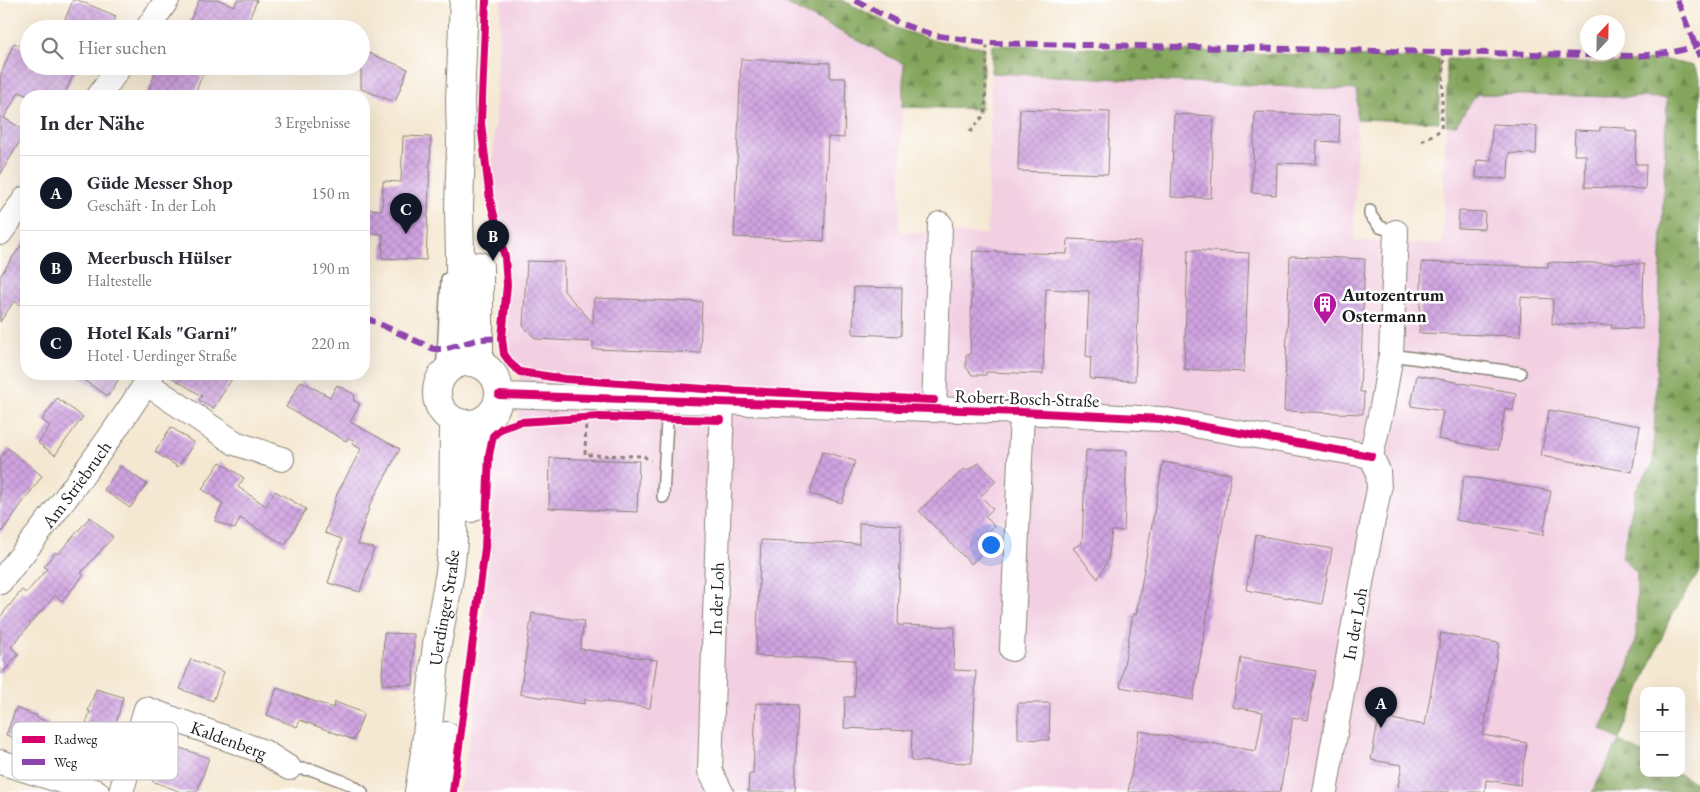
<!DOCTYPE html>
<html lang="de">
<head>
<meta charset="utf-8">
<style>
	body { margin:0; font-family:"EB Garamond",serif; background:#f7f7f7; color:#2b2b33 }
	.controls { position:absolute; right:15px; bottom:15px; display:grid; overflow:hidden; border-radius:10px; box-shadow:0 5px 20px #0002 }
	.controls button { width:45px; height:45px; display:grid; place-items:center; padding:0; border:0; border-bottom:1px solid #e1e1e2; background:#fff; color:#2b2b33; font:25px sans-serif }
	.compass { position:absolute; left:1580px; top:15px; width:45px; height:45px; border-radius:50%; background:#fff; box-shadow:0 5px 20px #0002; rotate:22deg }
	.you { position:absolute; left:990px; top:544px; width:18px; height:18px; margin:-12px; border:4px solid #fff; border-radius:50%; background:#1a73e8; box-shadow:0 0 0 8px #1a73e833 }
	.badge { display:grid; place-items:center; width:32px; height:32px; border-radius:50%; background:#111827; color:#fff; font-size:16px; font-weight:700 }
	.pin { position:absolute; translate:-50% -41px; filter:drop-shadow(0 1px 2px #0008) }
	.pin::after { content:''; position:absolute; top:26px; width:18px; height:15px; background:inherit; clip-path:polygon(0 0,100% 0,50% 100%) }
	.list { margin:0; padding:0; list-style:none }
	h2 { display:flex; justify-content:space-between; align-items:center; height:65px; margin:0; padding:0 20px; font-size:21px }
	h2 small { font-size:16px; font-weight:400; color:#7c7c81 }
	.list li { display:grid; grid-template-columns:32px 1fr auto; gap:15px; align-items:center; box-sizing:border-box; height:75px; padding:0 20px; border-top:1px solid #e1e1e2 }
	.list b { display:block; font-size:19px; white-space:nowrap }
	.list p { margin:0; font-size:16px; white-space:nowrap; color:#7c7c81 }
	.list em { font-size:16px; font-style:normal; color:#7c7c81 }
	.icon { flex:none; width:28px; height:28px; fill:none; stroke:currentColor; stroke-width:2; stroke-linecap:round; stroke-linejoin:round }
	.map { position:relative; flex:none; width:1700px; height:792px; overflow:hidden }
	.search { position:absolute; background:#fff; box-shadow:0 5px 20px #0002; left:20px; top:20px; width:350px; height:55px; display:flex; align-items:center; gap:12px; box-sizing:border-box; padding:0 18px; border-radius:28px; color:#7c7c81; font-size:19px }
	.panel { position:absolute; background:#fff; box-shadow:0 5px 20px #0002; left:20px; top:90px; width:350px; height:290px; border-radius:20px }
	.map>svg:first-child { display:block }
	.built { fill:#f2cfe1 }
	.forest { fill:url(#forest-firs); stroke:#50613c }
	.building { fill:url(#building-cross-hatch) }
	.lines { fill:none; stroke-linecap:round; stroke-linejoin:round }
	.lane-casing { stroke:#888277; stroke-width:14 }
	.street-casing { stroke:#888277; stroke-width:26 }
	.secondary-casing { stroke:#888277; stroke-width:30 }
	.path { stroke:#888277; stroke-width:3; stroke-dasharray:4 4; stroke-linecap:butt }
	.lane { stroke:#fff; stroke-width:11 }
	.street { stroke:#fff; stroke-width:24 }
	.secondary { stroke:#fff; stroke-width:28 }
	.quiet { stroke:#8e44ad; stroke-width:6; stroke-dasharray:12 6; stroke-linecap:butt }
	.cycleway-casing { stroke:#fff; stroke-width:11 }
	.cycleway { stroke:#d6006c; stroke-width:8 }
	.labels { text-anchor:middle; dominant-baseline:central; stroke-width:5; stroke-linejoin:round; paint-order:stroke }
	.poi-label { font-size:18px; font-weight:bold; fill:#1c1c1c; stroke:#fff; text-anchor:start }
	.street-label { font-size:18px; fill:#1c1c1c; stroke:#fff }
	.key { fill:#fff; stroke:#bbb; stroke-width:1 }
	.key-label { font-size:14px; fill:#1c1c1c }
</style>
</head>
<body>
<div class="map">
<svg width="1700" height="792" viewBox="0 0 1700 792">
	<defs>
		<pattern id="forest-firs" width="22" height="20" patternUnits="userSpaceOnUse" patternTransform="scale(1.25)"><rect width="22" height="20" fill="#84a65c"/><path d="M5 1l3.5 6h-7zM16 11l3.5 6h-7z" fill="#6b864b"/></pattern>
		<pattern id="building-cross-hatch" width="8" height="8" patternUnits="userSpaceOnUse" patternTransform="scale(1.25)"><rect width="8" height="8" fill="#d0a3e1"/><path d="M0 0l8 8M0 8l8-8" fill="none" stroke="#b28cc0"/></pattern>
	</defs>
	<rect width="100%" height="100%" fill="#fff"/>
	<filter id="ink" filterUnits="userSpaceOnUse"><feTurbulence type="fractalNoise" baseFrequency=".02" numOctaves="2"/><feDisplacementMap in="SourceGraphic" scale="10" xChannelSelector="R" yChannelSelector="G"/><feConvolveMatrix kernelMatrix="1 2 1 2 8 2 1 2 1" color-interpolation-filters="sRGB"/></filter>
	<filter id="wash" filterUnits="userSpaceOnUse"><feTurbulence type="fractalNoise" baseFrequency=".0096" numOctaves="4" result="noise"/><feDisplacementMap in="SourceGraphic" scale="20" xChannelSelector="R" yChannelSelector="G"/><feGaussianBlur stdDeviation="1.12" result="paint"/><feColorMatrix in="noise" values="0 0 0 0 0 0 0 0 0 0 0 0 0 0 0 0 0 1.4 0 .05"/><feComposite in="paint" operator="in"/></filter>
	<g filter="url(#wash)">
		<rect width="100%" height="100%" fill="#f5e8d2"/>
		<path class="built" d="M501,0H779L904,64L900,232L987,234L991,73L1358,90L1354,241L1442,244L1446,125H1456L1476,94L1667,98L1653,464L1636,489V635L1629,666L1601,729L1619,740L1592,792H459L473,724L491,536L495,454L499,437L518,427L520,370L511,363L506,353L504,339L508,285L506,256L491,199Z"/>
		<g class="forest">
			<path d="M779,0H842L899,29L932,40L984,47L981,109L902,107L904,64Z"/>
			<path d="M992,45L1439,59V122L1357,119V90L991,73Z"/>
			<path d="M1447,59L1606,64L1661,59L1694,66L1700,78V571L1670,618L1619,740L1601,729L1629,666L1636,635L1637,573L1622,557L1636,489L1653,464L1667,98L1477,94L1456,125H1446Z"/>
			<path d="M1619,741L1644,754V773H1678L1700,785V792H1592Z"/>
		</g>
		<g id="blocks">
			<g class="building">
				<path d="M73,0H78L116,16L111,29H61Z"/>
				<path d="M199,0H219L234,6L237,0H257L245,29H237L219,21L216,29H203L189,23Z"/>
				<path d="M14,43L29,49V66H77L64,96H28L19,92L4,118L26,131L0,175V76Z"/>
				<path d="M361,50L408,69L395,102L361,89Z"/>
				<path d="M741,59L830,63V78H846L844,138L828,137L824,241L734,237Z"/>
				<path d="M158,66H206L194,96H146Z"/>
				<path d="M1020,109L1110,112L1108,174L1018,171Z"/>
				<path d="M1255,112L1340,116L1339,142L1317,141L1316,164L1277,163L1276,195L1252,193Z"/>
				<path d="M1174,114L1214,116L1211,198L1171,197Z"/>
				<path d="M1492,124L1537,126L1536,154L1509,153L1508,179L1476,178L1477,160L1491,161Z"/>
				<path d="M1600,127L1626,128V131L1637,132L1635,164H1646L1645,189L1585,187L1586,155H1574L1575,130L1600,131Z"/>
				<path d="M403,136L431,137L426,260L382,258L383,234L364,233V209L382,210L383,181L401,182Z"/>
				<path d="M1459,211L1485,212L1484,229L1458,228Z"/>
				<path d="M26,238V309L14,301L0,322V276Z"/>
				<path d="M1068,239L1141,242L1135,381L1090,379L1091,357L1086,356L1089,291L1046,289L1043,374L986,372V375H972L966,367V355H970L973,251L1067,254Z"/>
				<path d="M1188,250L1249,253L1244,372L1184,369Z"/>
				<path d="M1290,256L1365,259L1360,392H1364L1363,414L1284,411Z"/>
				<path d="M527,261L564,262V291L593,323L594,298L702,302L700,353L593,349V342L536,339L523,326Z"/>
				<path d="M1422,262L1548,267V262L1644,264L1642,329L1611,328L1612,325L1552,324L1553,299L1521,297L1520,336L1419,333Z"/>
				<path d="M854,287L902,288L901,336L853,334Z"/>
				<path d="M74,374H122L108,396Z"/>
				<path d="M166,374H235L213,409L199,400L202,396Z"/>
				<path d="M1417,375L1516,393L1513,410L1505,408L1498,450L1438,439L1443,411L1411,406Z"/>
				<path d="M301,381L330,397L337,385L355,395L353,400L360,404L350,422L400,449L370,505L357,544L374,548L360,592L328,583L342,539L325,533L337,494L361,449L352,444L354,440L348,438L346,441L286,407Z"/>
				<path d="M57,398L83,417L55,455L38,443L50,426L42,420Z"/>
				<path d="M1549,410L1640,426L1632,472L1541,456Z"/>
				<path d="M171,427L194,443L178,467L155,452Z"/>
				<path d="M8,448L42,476L0,534V459Z"/>
				<path d="M1086,450L1127,451L1124,531H1112L1108,560L1098,579L1073,548L1082,543Z"/>
				<path d="M822,451L855,461L842,503L810,494Z"/>
				<path d="M550,458L639,461L637,512L549,508Z"/>
				<path d="M220,462L244,478L238,487L266,506L275,491L306,509L285,545L240,518L235,529L215,521L223,503L202,489Z"/>
				<path d="M1163,462L1231,474L1193,700L1120,687L1133,614L1136,615Z"/>
				<path d="M979,463L996,481L981,496L993,509L985,516L994,526L984,535L992,544L971,564L919,511L964,469L966,471Z"/>
				<path d="M120,466L147,484L130,508L104,490Z"/>
				<path d="M1464,476L1551,491L1543,535L1456,520Z"/>
				<path d="M90,517L113,537L81,573L84,575L62,601L55,595L11,647L19,654L0,675V617L22,590L26,593L47,569L44,566L56,552L58,554Z"/>
				<path d="M859,523L901,525L898,625L955,627L954,670L976,671L972,763L911,761L912,731L844,728L845,697H854L855,660L756,656L761,540L859,544Z"/>
				<path d="M1256,535L1332,549L1322,604L1246,590Z"/>
				<path d="M532,613L584,621L580,649L657,660L650,708L585,699V704L520,694Z"/>
				<path d="M384,633L414,634L413,685L382,684Z"/>
				<path d="M1441,633L1499,643L1483,735L1527,743L1520,785L1486,780L1485,792H1397L1402,765L1371,760L1379,717L1425,725Z"/>
				<path d="M1241,658L1316,671L1307,720L1293,717L1280,792H1128L1139,731L1256,751L1263,712L1233,707Z"/>
				<path d="M191,659L224,672L213,701L180,689Z"/>
				<path d="M277,688L333,708L335,702L364,713L354,740L300,720L297,727L267,715Z"/>
				<path d="M96,689L123,697L105,765L78,756L85,734H83L90,711H88Z"/>
				<path d="M756,703L798,705L795,792H748L749,774H753Z"/>
				<path d="M1018,703H1050L1049,740L1018,739Z"/>
				<path d="M16,708L37,716V718L49,722L40,747L6,735Z"/>
				<path d="M166,743L209,758L197,792H181L152,781Z"/>
			</g>
		</g>
	</g>
	<g filter="url(#ink)">
		<use href="#blocks" fill-opacity="0" stroke="#888277" stroke-width="1"/>
		<g class="lines">
			<g class="lane-casing">
				<g id="lane">
					<path d="M1370,211V215L1380,227L1396,232"/>
					<path d="M1391,355L1520,373"/>
					<path d="M442,375L447,279"/>
					<path d="M663,497L668,401"/>
					<path d="M289,768L313,770L350,784L362,792"/>
				</g>
			</g>
			<g class="street-casing">
				<g id="street">
					<path d="M147,29L167,0"/>
					<path d="M99,96L120,66"/>
					<path d="M0,233L26,198"/>
					<path d="M146,383L235,443L282,459"/>
					<path d="M499,395L1022,412L1160,419L1371,456"/>
					<path d="M934,410L940,224"/>
					<path d="M1371,456L1382,407L1391,355L1396,232"/>
					<path id="s1" d="M0,582C54,515 106,447 152,374"/>
					<path d="M1012,649L1022,412"/>
					<path d="M0,762L97,792"/>
					<path id="s2" d="M121,792L146,709L264,752L289,768"/>
					<path id="s3" d="M721,792L710,771L722,403"/>
					<path id="s4" d="M1325,792L1363,572L1379,489L1378,471L1371,456"/>
				</g>
			</g>
			<g class="secondary-casing">
				<g id="secondary">
					<path d="M479,266V364"/>
					<circle cx="468" cy="393" r="31"/>
					<path d="M458,363L460,345V258L459,208L461,144L460,100L464,0"/>
					<path d="M471,508L475,424"/>
					<path id="s5" d="M419,792L425,753L437,644L450,572L453,541L454,421"/>
					<path d="M439,792L446,736"/>
				</g>
			</g>
			<g class="path">
				<path d="M970,132L985,114L987,43"/>
				<path d="M1422,141L1441,130L1444,52"/>
				<path d="M586,418L585,455L644,456L647,459L651,460"/>
			</g>
			<use href="#lane" class="lane"/>
			<use href="#street" class="street"/>
			<use href="#secondary" class="secondary"/>
			<g class="quiet">
				<path d="M855,0L901,24L933,35L987,43L1636,56C1655,54 1684,53 1700,43"/>
				<path d="M1677,0L1700,57"/>
				<path d="M364,317L434,349H444L480,339L502,338"/>
			</g>
			<g class="cycleway-casing">
				<g id="cycleway">
					<path d="M486,0L481,123L490,200L505,257L507,285L502,338L504,354L511,364L520,372L565,379L705,389L934,400"/>
					<path d="M499,395L1022,412L1160,419L1371,456"/>
					<path d="M453,792L485,548L489,455L493,436L502,428L520,422L599,417L721,420"/>
				</g>
			</g>
			<use href="#cycleway" class="cycleway"/>
		</g>
	</g>
	<defs>
		<g id="building-pin" transform="scale(1.25)"><path d="M0 17L-7.5 6A9.5 9.5 0 1 1 7.5 6Z" fill="#b5179e" stroke="#fff"/><path d="M-4-6H4V6H1V3H-1V6H-4ZM-2.5-4.3h1.7v1.8h-1.7ZM.8-4.3h1.7v1.8H.8ZM-2.5-1h1.7V.8h-1.7ZM.8-1h1.7V.8H.8Z" fill="#fff"/></g>
	</defs>
	<g fill-rule="evenodd">
		<use href="#building-pin" x="1325" y="304"/>
	</g>
	<g class="labels">
		<g class="poi-label">
			<text x="1342" y="294">Autozentrum<tspan x="1342" dy="21">Ostermann</tspan></text>
		</g>
		<g class="street-label">
			<text transform="translate(1027 398) rotate(2)">Robert-Bosch-Straße</text>
			<text stroke="none"><textPath href="#s1" startOffset="124">Am Striebruch</textPath></text>
			<text stroke="none"><textPath href="#s3" startOffset="196">In der Loh</textPath></text>
			<text stroke="none"><textPath href="#s5" startOffset="186">Uerdinger Straße</textPath></text>
			<text stroke="none"><textPath href="#s4" startOffset="171">In der Loh</textPath></text>
			<text stroke="none"><textPath href="#s2" startOffset="175">Kaldenberg</textPath></text>
		</g>
	</g>
	<rect x="12" y="722" width="166" height="58" rx="8" class="key"/>
	<rect x="22" y="736" width="23" height="7" fill="#d6006c"/>
	<rect x="22" y="759" width="23" height="6" fill="#8e44ad"/>
	<g class="key-label">
		<text x="54" y="744">Radweg</text>
		<text x="54" y="767">Weg</text>
	</g>
</svg>
<div class="controls">
<button>+</button>
<button>−</button>
</div>
<svg class="compass" viewBox="-18 -18 36 36"><path d="M0-13l5 13h-10z" fill="#e53935"/><path d="M0 13l5-13h-10z" fill="#7c7c81"/></svg>
<div class="you"></div>
<div class="pin badge" style="left:1381px;top:728px">A</div>
<div class="pin badge" style="left:493px;top:261px">B</div>
<div class="pin badge" style="left:406px;top:234px">C</div>
<div class="search"><svg class="icon" aria-label="search" viewBox="0 0 24 24"><circle cx="10" cy="10" r="6"/><path d="M15 15l6 6"/></svg>Hier suchen</div>
<section class="panel">
<h2>In der Nähe<small>3 Ergebnisse</small></h2>
<ul class="list">
<li><span class="badge">A</span><div><b>Güde Messer Shop</b><p>Geschäft · In der Loh</p></div><em>150 m</em></li>
<li><span class="badge">B</span><div><b>Meerbusch Hülser</b><p>Haltestelle</p></div><em>190 m</em></li>
<li><span class="badge">C</span><div><b>Hotel Kals &quot;Garni&quot;</b><p>Hotel · Uerdinger Straße</p></div><em>220 m</em></li>
</ul>
</section>
</div>
</body>
</html>
